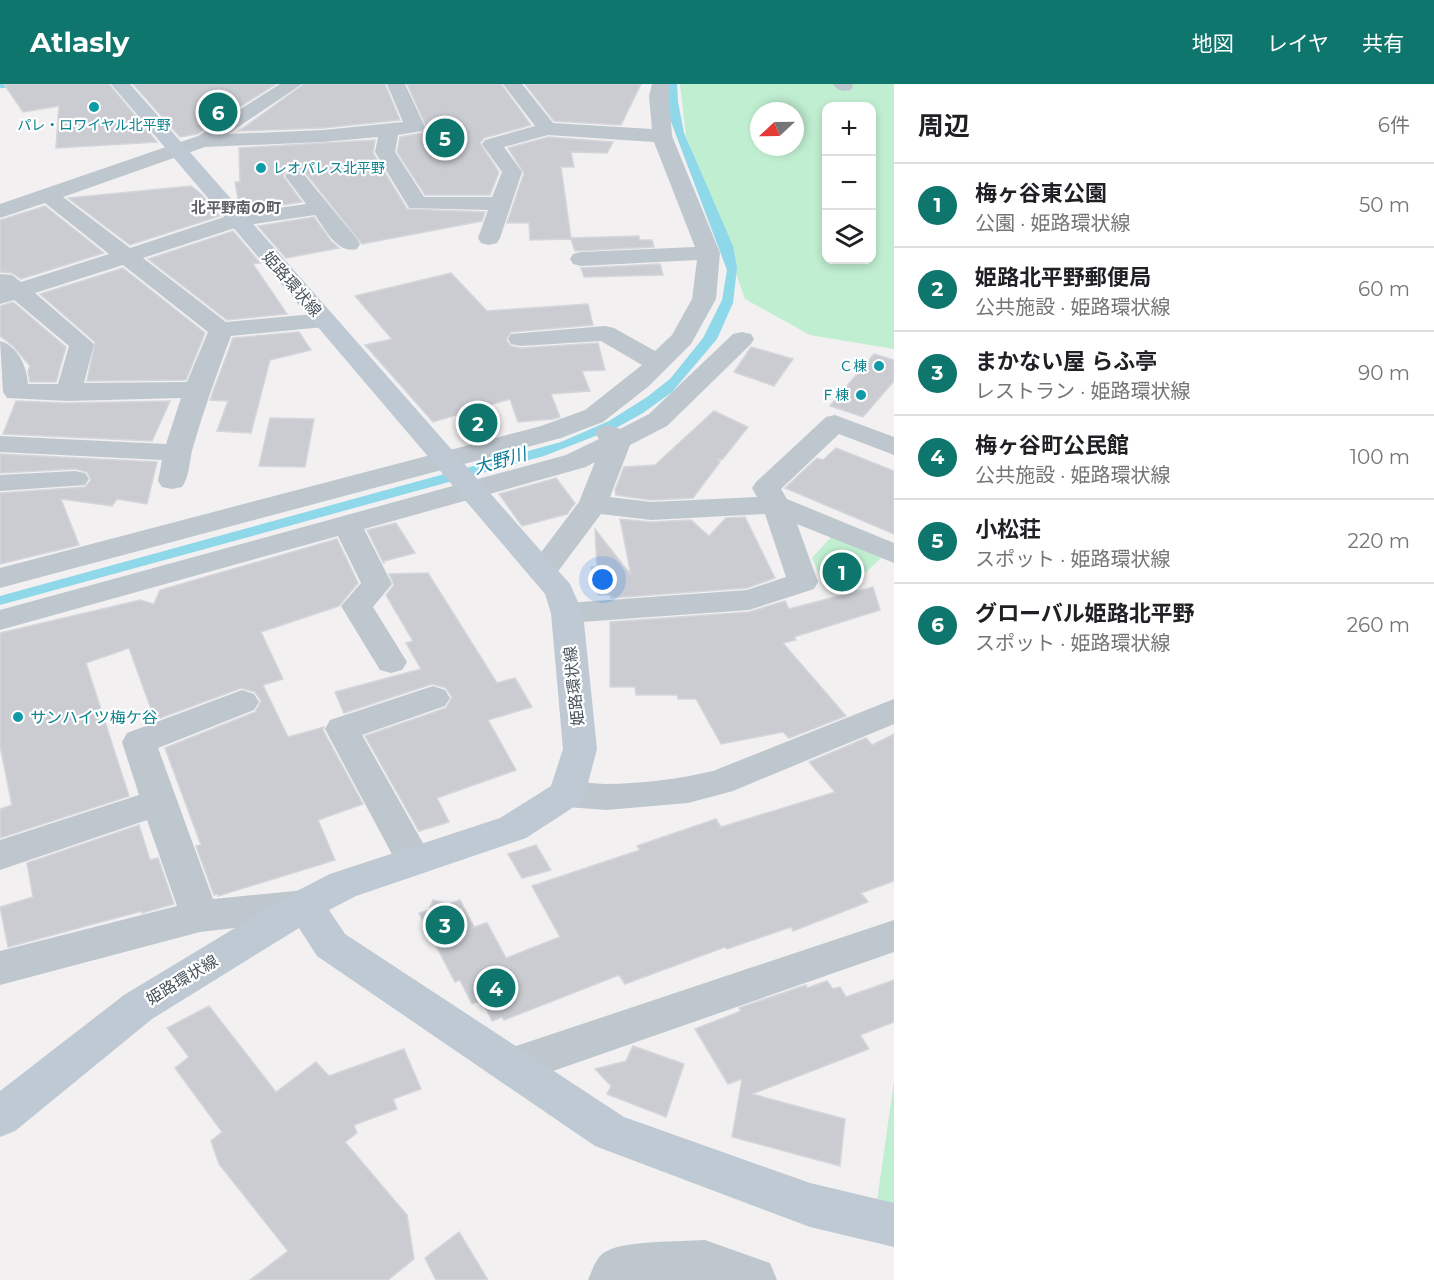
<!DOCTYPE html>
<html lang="ja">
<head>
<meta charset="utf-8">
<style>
	body { margin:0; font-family:Montserrat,"Noto Sans JP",sans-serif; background:#f2f2f2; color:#202124 }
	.controls { position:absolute; right:18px; top:18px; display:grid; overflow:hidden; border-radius:12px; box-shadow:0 3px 9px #0003 }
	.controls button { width:54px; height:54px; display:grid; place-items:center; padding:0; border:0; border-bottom:2px solid #e0e0e0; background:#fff; color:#202124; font:30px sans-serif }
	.compass { position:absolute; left:750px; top:18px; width:54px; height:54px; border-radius:50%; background:#fff; box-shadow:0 3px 9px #0003; rotate:248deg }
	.you { position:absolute; left:603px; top:496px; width:21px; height:21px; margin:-15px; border:4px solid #fff; border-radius:50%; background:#1a73e8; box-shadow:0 0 0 9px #1a73e833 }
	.badge { display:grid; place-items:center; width:39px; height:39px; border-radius:50%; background:#0f766e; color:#fff; font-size:20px; font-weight:700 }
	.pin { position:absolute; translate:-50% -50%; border:3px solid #fff; box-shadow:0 2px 6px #0006 }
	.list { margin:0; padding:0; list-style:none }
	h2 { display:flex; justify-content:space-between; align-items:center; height:78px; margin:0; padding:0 24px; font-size:26px }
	h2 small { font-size:20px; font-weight:400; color:#757577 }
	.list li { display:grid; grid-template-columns:39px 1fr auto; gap:18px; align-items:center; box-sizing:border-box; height:84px; padding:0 24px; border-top:2px solid #e0e0e0 }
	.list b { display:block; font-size:22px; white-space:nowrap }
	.list p { margin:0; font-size:20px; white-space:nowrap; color:#757577 }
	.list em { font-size:20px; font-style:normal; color:#757577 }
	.icon { flex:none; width:33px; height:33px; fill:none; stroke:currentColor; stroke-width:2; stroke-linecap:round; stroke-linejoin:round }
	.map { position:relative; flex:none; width:894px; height:1196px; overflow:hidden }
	header { display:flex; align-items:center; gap:36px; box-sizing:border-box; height:84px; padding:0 30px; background:#0f766e; color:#fff }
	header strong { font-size:28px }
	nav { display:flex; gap:33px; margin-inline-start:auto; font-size:21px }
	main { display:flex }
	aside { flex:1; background:#fff }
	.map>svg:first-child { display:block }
	.green { fill:#c0eed1; fill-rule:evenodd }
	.water { fill:#8ed8ea }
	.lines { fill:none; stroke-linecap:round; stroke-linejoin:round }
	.stream { fill:#8ed8ea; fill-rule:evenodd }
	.building { fill:#caccd2; stroke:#d4d6db; stroke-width:1.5 }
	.street { fill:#bec7ce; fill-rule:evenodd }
	.secondary { fill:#bec9d3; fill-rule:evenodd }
	.culture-dot { fill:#0f9aa8; stroke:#fff; stroke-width:2 }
	.labels { text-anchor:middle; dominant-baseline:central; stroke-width:4.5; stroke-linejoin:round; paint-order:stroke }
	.far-culture-label { font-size:14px; fill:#0d838f; stroke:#fff; text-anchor:end }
	.far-neighbourhood-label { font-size:15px; font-weight:bold; fill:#5d6065; stroke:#fff }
	.street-label { font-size:16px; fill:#48535d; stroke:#fff }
	.culture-label { font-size:16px; fill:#0d838f; stroke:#fff; text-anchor:start }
	.water-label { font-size:18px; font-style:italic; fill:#107e9a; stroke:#fff }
</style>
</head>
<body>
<header>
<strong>Atlasly</strong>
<nav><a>地図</a><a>レイヤ</a><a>共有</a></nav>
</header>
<main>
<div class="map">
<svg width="894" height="1196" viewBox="0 0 894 1196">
	<rect width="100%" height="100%" fill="#f2f0f0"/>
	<g class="green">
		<path d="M680,0H894V265L810,251L745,215L686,52ZM826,22H872V176H826ZM759,27H795V63H759Z"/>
		<path d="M832,452L881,474L842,511L824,502L812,474Z"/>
		<path d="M894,997V1121L877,1117Z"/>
	</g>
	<path class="water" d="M668,0H677L678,18L684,49L733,162L737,184L733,219L717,255L672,308L643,329L616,344L544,372L0,521V512L561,358L609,337L647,313L670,295L703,254L722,216L727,186L670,35Z"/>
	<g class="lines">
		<path class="stream" d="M0,0H19L22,2L19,4H0Z"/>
	</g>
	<g class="building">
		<path d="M4,0H109L157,58L56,64L59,22L23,28Z"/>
		<path d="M133,0H276L197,50L180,53Z"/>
		<path d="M304,0H385L400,36L323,44L239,47Z"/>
		<path d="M407,0H501L531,41L484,54L480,59L499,88L490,111H425L397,68L400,53L422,49L427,44Z"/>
		<path d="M525,0H641L621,41L554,37Z"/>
		<path d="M548,53L613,58L607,69L571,68L574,83H561L571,154L639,152V156H652L654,163L575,167L571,155L530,156L529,139H507L524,89L508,64Z"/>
		<path d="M375,56L373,69L407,125L485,128L482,137L362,160L304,87L296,84L287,86L283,92L302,118L244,127L239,120L235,98H240L239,64Z"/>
		<path d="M191,102L201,110L220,132L130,161L68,114Z"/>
		<path d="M45,122L104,169L21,195L12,189L0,188V136Z"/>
		<path d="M314,133L331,157L339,164L286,174L258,142Z"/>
		<path d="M233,147L260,179L253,180L287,230L227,236L148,175Z"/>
		<path d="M660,180L663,191L584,193L581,184Z"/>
		<path d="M123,184L205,249L186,296L87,297L95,258L40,210Z"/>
		<path d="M451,189L487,227L588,220L593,241L511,248L506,256L511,262L520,264L598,259L605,286L582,287L590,307L551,310L560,333L553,335L518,338L510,315L433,338L365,261L392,255L355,212Z"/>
		<path d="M13,218L66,263L56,298H30L28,287L30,282L13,262L0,252V222Z"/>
		<path d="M299,248L311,266L270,276L251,349L217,347L228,317L210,316L233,254Z"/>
		<path d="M751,263L793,275L774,302L734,288Z"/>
		<path d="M874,270L894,276V297L863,333L830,322Z"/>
		<path d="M16,317L68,319L170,317L152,357L3,350Z"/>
		<path d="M714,327L748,343L722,376L718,375L720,378L693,414L651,416L616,411L615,406L624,383L655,381Z"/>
		<path d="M270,334L314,335L305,383L259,382Z"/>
		<path d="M836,364L894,387V450L785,404L817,374L823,376Z"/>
		<path d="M0,370L157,378L147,420L117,415L112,422L61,415L79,461L0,480V409L85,403L91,396L87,388L75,385L0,389Z"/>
		<path d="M556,394L575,419L567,430L522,442L499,410Z"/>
		<path d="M745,433L775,494L747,504L611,514V511H598L591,483H597L595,445L631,491L620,435L651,438L691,436L709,452L726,434Z"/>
		<path d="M396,439L415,469L384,477V480L367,446Z"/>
		<path d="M337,455L358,499L339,522L261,548L283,595L263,601L288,653L324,643L323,646L363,720L318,736L335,776L218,812L217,810L214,811L196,762L201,761L165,664L255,628L261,617L255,608L241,604L155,636L129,564L86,579L129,712L0,754V725L12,721L0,662V549L140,516L154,520L160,506Z"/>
		<path d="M428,489L497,599L515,594L532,623L488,636L516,686L437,714L449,738L419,747L365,652L446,624L452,613L446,604L432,600L344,629L335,608L421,585L406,559L413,557L386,511L394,501L389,490Z"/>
		<path d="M873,503L880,526L794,553L796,556L783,559L846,632L789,654L783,648L721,660L696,615H678L677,611H636L635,603H610V538L749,528L785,517L789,525Z"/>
		<path d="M894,650V797L861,809L868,818L793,847L791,843L727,865L725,863L625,900L619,891L504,936L502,933L492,937L482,916L472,920L460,896L455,898L419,829L429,826L433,816L449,820L460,816L474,843L487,839L506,874L560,853L532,802L640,766L637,762L716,735L721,743L835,708L809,678L866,654L872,661Z"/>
		<path d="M139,741L150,776L158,774L174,820L142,829V827L8,863L0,823L33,813L27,779Z"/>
		<path d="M536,761L551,786L522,794L508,770Z"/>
		<path d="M894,896V938L860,951L869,965L752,1010L845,1035L840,1082L732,1053L742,995L728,1000L695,945L741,927L739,924L806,901L807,904L827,897L833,905L840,903L846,913Z"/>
		<path d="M209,922L276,1008L316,978L329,992L404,965L421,1005L393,1015L397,1025L354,1041L357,1049L345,1058L407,1131L414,1175L388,1196H250L288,1167L219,1080L211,1057L222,1048L175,984L189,973L167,944Z"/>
		<path d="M633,962L684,980L666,1033L607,1010L611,1002L595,985L626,977Z"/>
		<path d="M459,1148L488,1196H436L425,1174Z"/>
	</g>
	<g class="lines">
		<g class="street">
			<path d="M280,0H302L228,50L323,46L403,38L387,0H405L425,43L422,47L398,51L395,68L424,113H492L502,88L482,60L485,56L535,42L503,0H522L553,39L652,45L649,12L652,0H670L669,12L672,52L720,169L716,215L691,260L649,302L603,338L561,354L0,504V484L541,342L585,326L642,281L601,257L520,262L511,260L508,255L511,250L605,242L614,244L655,267L672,251L692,215L697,176L581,182L573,180L570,175L573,170L581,168L695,163L654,58L548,51L504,63L522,88L500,154L497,159L489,161L481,159L478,154L488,126L409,124L375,68L378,53L323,58L205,63L63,113L130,164L230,131L306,120L285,92L288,88L295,86L302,88L357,155L360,160L357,165C337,170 326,146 315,131L241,142L143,174L226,238L324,229L333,231L336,236L333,241L324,243L231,252C217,289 204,325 193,363C189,376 190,392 182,403L172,405L162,403L158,397L162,376L0,368V352L166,360L181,314L68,317L7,314L3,308L0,257C18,262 27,283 28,300H58L69,262L14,216L0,220V190L12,191L21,198L109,170L45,119L0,134V120L198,52ZM123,181L208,248L187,298L84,299L94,260L35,209Z"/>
			<path d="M833,0H852L853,2L851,6C842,8 838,7 833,0Z"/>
			<path d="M742,248L751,250L754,255L751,260L667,342L630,361L610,413L651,418L757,413L752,404L756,398L826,333L835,331L894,353V371L839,350L781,405L787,415L894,459V479L797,440L818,498L814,505L749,526L567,539L556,536L551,529L556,522L567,519L747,506L786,493L765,430L651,436L601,430L553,494L542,497L531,494L527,487L579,418L595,378L586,383L364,445L392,500L373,523L407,578L402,586L391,589L380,586L341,522L361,499L338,452L0,546V526L566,371L599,355L595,349L599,343L609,341L620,345L649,330L733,250Z"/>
			<path d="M75,387L85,389L89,395L85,401L0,407V391Z"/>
			<path d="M433,602L445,606L450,614L445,622L362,651L433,777L427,787L414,792L401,787L325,645L330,636Z"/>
			<path d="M242,606L254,610L259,618L254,626L158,664L213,815L305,806L319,810L324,821L319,832L305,836L200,848L0,901V867L177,822L147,736L0,786V756L139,711L122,658L127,649Z"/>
			<path d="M894,615V640L733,707L688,719L606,726L567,723L554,719L549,710L554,701C572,695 587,699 605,700C640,700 679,695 713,687Z"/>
			<path d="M894,836V868L513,1001L498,995L492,982L498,969L513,963Z"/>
			<path d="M705,1156L770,1179L777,1196H588C592,1187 596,1173 605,1168C625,1156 680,1158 705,1156Z"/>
		</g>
		<path class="secondary" d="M111,0H130L570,500L583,529L597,665L585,710L580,719L526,754L356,812L329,826L345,850L624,1033L810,1099L894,1119V1163L810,1143L595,1062L317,872L299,844L152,935L15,1047L0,1053V1007L124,911L291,810L330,790L500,734L551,702L563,665L551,529L545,510Z"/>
	</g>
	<g class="culture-dot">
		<circle cx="94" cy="23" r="6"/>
		<circle cx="261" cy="84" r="6"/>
		<circle cx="879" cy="282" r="6"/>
		<circle cx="861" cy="311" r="6"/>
		<circle cx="18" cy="633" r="6"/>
	</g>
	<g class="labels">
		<g class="far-culture-label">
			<text x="94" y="41" text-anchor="middle">パレ・ロワイヤル北平野</text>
			<text x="273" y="84" text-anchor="start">レオパレス北平野</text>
			<text x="867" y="282">Ｃ棟</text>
			<text x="849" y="311">Ｆ棟</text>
		</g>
		<g class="far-neighbourhood-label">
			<text x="236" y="123">北平野南の町</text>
		</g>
		<g class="street-label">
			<text transform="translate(292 200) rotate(49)">姫路環状線</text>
			<text transform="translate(574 602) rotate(-96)">姫路環状線</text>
			<text transform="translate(182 896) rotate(-31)">姫路環状線</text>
		</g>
		<g class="culture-label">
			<text x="30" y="633">サンハイツ梅ケ谷</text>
		</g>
		<g class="water-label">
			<text transform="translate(500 377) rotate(-16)">大野川</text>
		</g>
	</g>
</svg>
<div class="controls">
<button>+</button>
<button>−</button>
<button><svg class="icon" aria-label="layers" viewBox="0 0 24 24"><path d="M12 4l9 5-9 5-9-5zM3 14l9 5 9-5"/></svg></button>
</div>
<svg class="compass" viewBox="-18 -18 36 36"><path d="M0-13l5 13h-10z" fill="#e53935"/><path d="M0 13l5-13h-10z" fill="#757577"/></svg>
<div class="you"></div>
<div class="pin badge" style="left:842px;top:488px">1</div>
<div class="pin badge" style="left:478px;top:339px">2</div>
<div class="pin badge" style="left:445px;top:841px">3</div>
<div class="pin badge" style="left:496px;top:904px">4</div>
<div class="pin badge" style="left:445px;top:54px">5</div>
<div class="pin badge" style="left:218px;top:28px">6</div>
</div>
<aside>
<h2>周辺<small>6件</small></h2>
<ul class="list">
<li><span class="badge">1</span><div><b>梅ヶ谷東公園</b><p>公園 · 姫路環状線</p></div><em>50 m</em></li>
<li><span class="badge">2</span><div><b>姫路北平野郵便局</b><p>公共施設 · 姫路環状線</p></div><em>60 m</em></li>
<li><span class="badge">3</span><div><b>まかない屋 らふ亭</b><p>レストラン · 姫路環状線</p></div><em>90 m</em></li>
<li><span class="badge">4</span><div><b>梅ヶ谷町公民館</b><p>公共施設 · 姫路環状線</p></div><em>100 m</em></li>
<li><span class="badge">5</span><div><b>小松荘</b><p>スポット · 姫路環状線</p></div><em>220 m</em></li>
<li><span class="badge">6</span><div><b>グローバル姫路北平野</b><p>スポット · 姫路環状線</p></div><em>260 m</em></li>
</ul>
</aside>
</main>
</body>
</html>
